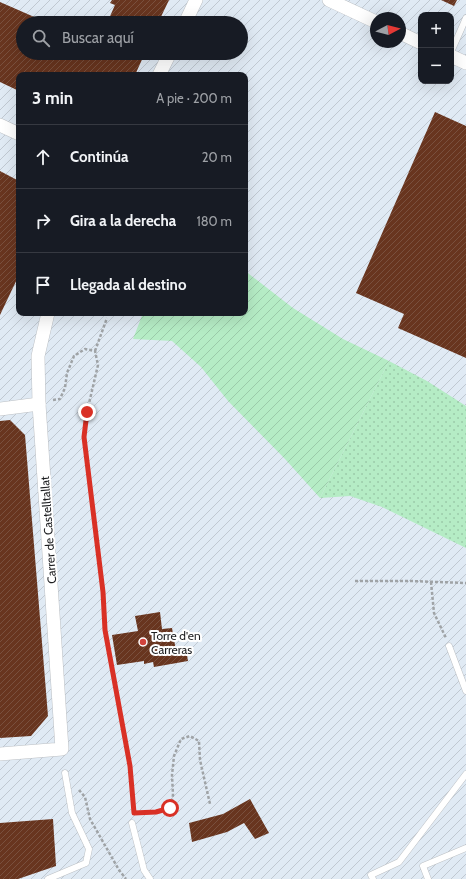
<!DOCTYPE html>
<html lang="es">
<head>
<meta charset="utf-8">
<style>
	body { margin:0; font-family:Cabin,sans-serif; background:#242831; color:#f1f3f6 }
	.controls { position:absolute; right:12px; top:12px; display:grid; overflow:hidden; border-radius:8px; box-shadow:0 4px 16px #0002 }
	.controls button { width:36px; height:36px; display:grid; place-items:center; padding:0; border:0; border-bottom:1px solid #363941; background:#171b24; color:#f1f3f6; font:20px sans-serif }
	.compass { position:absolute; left:370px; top:12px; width:36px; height:36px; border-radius:50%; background:#171b24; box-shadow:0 4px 16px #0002; rotate:83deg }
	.stop { position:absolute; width:12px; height:12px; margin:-9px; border:3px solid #d93025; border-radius:50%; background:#fff }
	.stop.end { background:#d93025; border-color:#fff; box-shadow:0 1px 4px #0008 }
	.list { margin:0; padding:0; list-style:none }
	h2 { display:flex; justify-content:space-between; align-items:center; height:52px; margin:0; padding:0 16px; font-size:17px }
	h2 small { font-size:13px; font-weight:400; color:#9ea1a6 }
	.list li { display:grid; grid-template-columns:26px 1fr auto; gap:12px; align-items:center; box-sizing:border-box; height:64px; padding:0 16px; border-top:1px solid #363941 }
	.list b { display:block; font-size:15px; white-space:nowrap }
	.list em { font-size:13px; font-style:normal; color:#9ea1a6 }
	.icon { flex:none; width:22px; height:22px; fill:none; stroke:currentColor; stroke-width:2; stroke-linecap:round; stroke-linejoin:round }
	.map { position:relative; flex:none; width:466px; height:879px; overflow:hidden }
	.search { position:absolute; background:#171b24; box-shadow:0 4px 16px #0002; left:16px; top:16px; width:232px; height:44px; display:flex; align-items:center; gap:10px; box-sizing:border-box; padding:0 14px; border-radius:22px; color:#9ea1a6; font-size:15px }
	.panel { position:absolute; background:#171b24; box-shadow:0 4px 16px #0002; left:16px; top:72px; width:232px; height:244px; border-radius:8px }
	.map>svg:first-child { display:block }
	.industrial { fill:url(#industrial-furrows); fill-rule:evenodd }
	.grass { fill:url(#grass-dots) }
	.garden { fill:url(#garden-furrows) }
	.building { fill:url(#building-hatch) }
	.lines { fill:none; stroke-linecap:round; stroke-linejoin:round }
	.service-casing { stroke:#bdc1c5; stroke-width:7 }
	.minor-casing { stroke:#bdc1c5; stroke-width:14 }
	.path { stroke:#9fa3a6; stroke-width:2.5; stroke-dasharray:3 2; stroke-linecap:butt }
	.service { stroke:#fff; stroke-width:6 }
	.minor { stroke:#fff; stroke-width:13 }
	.route { stroke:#d93025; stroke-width:5 }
	.poi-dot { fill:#d1433c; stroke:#fff; stroke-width:1.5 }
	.labels { text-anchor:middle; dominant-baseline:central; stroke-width:4; stroke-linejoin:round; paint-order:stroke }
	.street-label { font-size:12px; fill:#1d1e20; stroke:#fff }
	.poi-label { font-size:12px; fill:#1d1e20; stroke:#fff; text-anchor:start }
</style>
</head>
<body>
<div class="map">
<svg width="466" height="879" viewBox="0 0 466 879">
	<defs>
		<pattern id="industrial-furrows" width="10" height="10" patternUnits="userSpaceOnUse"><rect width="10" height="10" fill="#e0eaf4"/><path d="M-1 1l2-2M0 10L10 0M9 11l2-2" fill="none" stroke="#c0c8d1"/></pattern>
		<pattern id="grass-dots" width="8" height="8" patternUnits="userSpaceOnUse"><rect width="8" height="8" fill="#b5ecc5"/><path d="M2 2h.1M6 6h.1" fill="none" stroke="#9bcaa9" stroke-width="1.8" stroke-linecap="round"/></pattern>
		<pattern id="garden-furrows" width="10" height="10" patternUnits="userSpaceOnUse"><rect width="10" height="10" fill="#b5ecc5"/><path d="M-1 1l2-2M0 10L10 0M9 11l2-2" fill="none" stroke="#9bcaa9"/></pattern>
		<pattern id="building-hatch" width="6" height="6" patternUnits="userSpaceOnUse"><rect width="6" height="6" fill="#68351f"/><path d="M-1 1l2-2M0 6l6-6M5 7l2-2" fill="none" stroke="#79503e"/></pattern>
	</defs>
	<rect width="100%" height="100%" fill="#f1f6fa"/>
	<path class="industrial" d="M0,0H466V879H0ZM421,15H451V81H421ZM376,18H400V42H376ZM23,23H241V53H23ZM19,75H245V313H19Z"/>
	<path class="grass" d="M389,361L427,381L466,406V548L382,507L350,496L320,498Z"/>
	<path class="garden" d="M245,269L249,274L293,308L343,339L389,361L320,498L285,459L228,401L201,367L172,341L133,339L143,313H245Z"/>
	<g class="building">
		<path d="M112,0H169L158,23H107L115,5L110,3Z"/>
		<path d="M441,0H457L454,6Z"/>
		<path d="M0,2L48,23H23V53H145L135,75H19V91L0,82Z"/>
		<path d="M435,112L466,126V358L398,328L404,314L356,293Z"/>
		<path d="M0,171L19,181V275L0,315Z"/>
		<path d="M10,420L25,435L48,716L31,736L0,738V421Z"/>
		<path d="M160,612L162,629L172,628L176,651L186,649L188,661L154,667L153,662L144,664V661L117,665L112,635L138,631L135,616Z"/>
		<path d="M250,799L269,833L255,839L244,823L227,832L192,842L189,823L223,814Z"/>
		<path d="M53,819L56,866L18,879H0V823Z"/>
	</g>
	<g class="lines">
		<g class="service-casing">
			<g id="service">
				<path d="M451,52L466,18"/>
				<path d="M449,646L466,691"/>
				<path d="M132,823L144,870L150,879"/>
				<path d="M48,879L86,863L89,849L72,813L65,773"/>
				<path d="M373,879L371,875L399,862L466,774"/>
				<path d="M428,879L423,866L466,848"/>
			</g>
		</g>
		<g class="minor-casing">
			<g id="minor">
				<path d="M329,0L376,22"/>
				<path d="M185,23L196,0"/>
				<path d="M400,33L421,43"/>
				<path d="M451,56L466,63"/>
				<path d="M159,75L170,53"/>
				<path d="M0,125L19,134"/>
				<path d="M0,409L39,404"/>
				<path d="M0,754L62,749L39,404L38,356L48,313"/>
			</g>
		</g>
		<g class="path">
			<path d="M95,351L107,318"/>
			<path d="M53,400L60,399L65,388L67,373L74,356L85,349L95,351L98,365L87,412L84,437L103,592L105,630L130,766L134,815"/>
			<path d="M355,581H410L466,583"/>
			<path d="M431,582L434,613L446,638"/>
			<path d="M79,790L85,797L90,819L119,870L126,879"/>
			<path d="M137,813L157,811L170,808L173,795L172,775L174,756L181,739L190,736L199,741L200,760L210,804"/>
		</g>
		<use href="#service" class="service"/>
		<use href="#minor" class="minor"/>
	</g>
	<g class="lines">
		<path class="route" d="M87,412L84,437L103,592L105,630L130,766L134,813L156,812L170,808"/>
	</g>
	<circle class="poi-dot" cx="143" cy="642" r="4"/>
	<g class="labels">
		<g class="street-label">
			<text transform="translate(48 530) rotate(-94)">Carrer de Castelltallat</text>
		</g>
		<g class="poi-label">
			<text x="151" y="635">Torre d'en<tspan x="151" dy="14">Carreras</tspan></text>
		</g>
	</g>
</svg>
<div class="controls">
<button>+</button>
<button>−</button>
</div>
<svg class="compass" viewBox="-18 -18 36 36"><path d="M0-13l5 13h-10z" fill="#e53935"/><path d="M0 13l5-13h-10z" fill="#9ea1a6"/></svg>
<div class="stop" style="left:170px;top:808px"></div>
<div class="stop end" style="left:87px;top:412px"></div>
<div class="search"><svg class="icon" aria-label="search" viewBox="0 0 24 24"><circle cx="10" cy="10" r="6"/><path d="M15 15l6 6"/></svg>Buscar aquí</div>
<section class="panel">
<h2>3 min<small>A pie · 200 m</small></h2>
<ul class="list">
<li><svg class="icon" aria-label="ahead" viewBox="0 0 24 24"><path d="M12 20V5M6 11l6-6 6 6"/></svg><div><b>Continúa</b></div><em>20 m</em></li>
<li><svg class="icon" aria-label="right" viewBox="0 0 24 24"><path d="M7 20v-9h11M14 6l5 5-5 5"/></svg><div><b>Gira a la derecha</b></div><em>180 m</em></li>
<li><svg class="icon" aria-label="arrive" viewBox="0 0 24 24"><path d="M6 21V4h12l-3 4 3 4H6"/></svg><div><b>Llegada al destino</b></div></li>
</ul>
</section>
</div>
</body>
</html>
